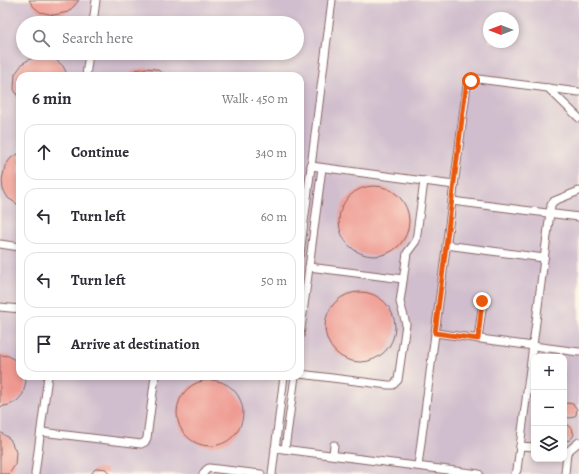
<!DOCTYPE html>
<html lang="en">
<head>
<meta charset="utf-8">
<style>
	body { margin:0; font-family:Alegreya,serif; background:#f2f2f3; color:#2b2b33 }
	.controls { position:absolute; right:12px; bottom:12px; display:grid; overflow:hidden; border-radius:8px; box-shadow:0 2px 6px #0003 }
	.controls button { width:36px; height:36px; display:grid; place-items:center; padding:0; border:0; border-bottom:1px solid #e1e1e2; background:#fff; color:#2b2b33; font:20px sans-serif }
	.compass { position:absolute; left:483px; top:12px; width:36px; height:36px; border-radius:50%; background:#fff; box-shadow:0 2px 6px #0003; rotate:270deg }
	.stop { position:absolute; width:12px; height:12px; margin:-9px; border:3px solid #ea580c; border-radius:50%; background:#fff }
	.stop.end { background:#ea580c; border-color:#fff; box-shadow:0 1px 4px #0008 }
	.list { margin:0; padding:0; list-style:none }
	h2 { display:flex; justify-content:space-between; align-items:center; height:52px; margin:0; padding:0 16px; font-size:17px }
	h2 small { font-size:13px; font-weight:400; color:#7c7c81 }
	.list li { display:grid; grid-template-columns:26px 1fr auto; gap:12px; align-items:center; box-sizing:border-box; height:56px; margin:0 8px 8px; padding:0 8px; border:1px solid #e1e1e2; border-radius:12px }
	.list b { display:block; font-size:15px; white-space:nowrap }
	.list em { font-size:13px; font-style:normal; color:#7c7c81 }
	.icon { flex:none; width:22px; height:22px; fill:none; stroke:currentColor; stroke-width:2; stroke-linecap:round; stroke-linejoin:round }
	.map { position:relative; flex:none; width:579px; height:474px; overflow:hidden }
	.search { position:absolute; background:#fff; box-shadow:0 2px 6px #0003; left:16px; top:16px; width:288px; height:44px; display:flex; align-items:center; gap:10px; box-sizing:border-box; padding:0 14px; border-radius:22px; color:#7c7c81; font-size:15px }
	.panel { position:absolute; background:#fff; box-shadow:0 2px 6px #0003; left:16px; top:72px; width:288px; height:308px; border-radius:12px }
	.map>svg:first-child { display:block }
	.industrial { fill:#d0bdcd; fill-rule:evenodd }
	.building { fill:#ee9890 }
	.lines { fill:none; stroke-linecap:round; stroke-linejoin:round }
	.minor-casing { stroke:#876464; stroke-width:9 }
	.minor { stroke:#fff; stroke-width:7 }
	.route { stroke:#ea580c; stroke-width:5 }
</style>
</head>
<body>
<div class="map">
<svg width="579" height="474" viewBox="0 0 579 474">
	<rect width="100%" height="100%" fill="#fcf5e5"/>
	<filter id="ink" filterUnits="userSpaceOnUse"><feTurbulence type="fractalNoise" baseFrequency=".025" numOctaves="2"/><feDisplacementMap in="SourceGraphic" scale="8" xChannelSelector="R" yChannelSelector="G"/><feConvolveMatrix kernelMatrix="1 2 1 2 8 2 1 2 1" color-interpolation-filters="sRGB"/></filter>
	<filter id="wash" filterUnits="userSpaceOnUse"><feTurbulence type="fractalNoise" baseFrequency=".012" numOctaves="4" result="noise"/><feDisplacementMap in="SourceGraphic" scale="16" xChannelSelector="R" yChannelSelector="G"/><feGaussianBlur stdDeviation="0.9" result="paint"/><feColorMatrix in="noise" values="0 0 0 0 0 0 0 0 0 0 0 0 0 0 0 0 0 1.4 0 .05"/><feComposite in="paint" operator="in"/></filter>
	<g filter="url(#wash)">
		<rect width="100%" height="100%" fill="#f7e5cd"/>
		<path class="industrial" d="M0,0H579V474H0ZM489,18H513V42H489ZM23,23H297V53H23ZM20,76H300V376H20ZM534,357H564V459H534Z"/>
		<g id="blocks">
			<g class="building">
				<path d="M29,0H79L75,5L68,12L54,15L40,12L33,6Z"/>
				<path d="M36,56H46L55,59L63,66L68,76H20V101L14,89L15,74L23,63Z"/>
				<path d="M146,68L156,69L168,76H125L136,70Z"/>
				<path d="M20,153V206L8,198L3,189L2,180L5,166L11,158Z"/>
				<circle cx="374" cy="221" r="35"/>
				<circle cx="360" cy="327" r="35"/>
				<path d="M0,355L9,356L16,361L20,365V376H25L26,381L23,394L17,401L9,405L0,407Z"/>
				<circle cx="210" cy="413" r="33"/>
				<path d="M567,403L573,404L577,409L576,415L571,418L564,417V404Z"/>
				<path d="M567,425L572,429L574,435L570,440L564,441V426Z"/>
				<path d="M0,432L10,439L16,452L15,465L9,474H0Z"/>
				<path d="M98,468L106,469L109,474H91L94,470Z"/>
			</g>
		</g>
	</g>
	<g filter="url(#ink)">
		<use href="#blocks" fill-opacity="0" stroke="#876464" stroke-width="1"/>
		<g class="lines">
			<g class="minor-casing">
				<g id="minor">
					<path d="M93,23L96,0"/>
					<path d="M86,76L89,53"/>
					<path d="M548,88L579,118"/>
					<path d="M311,166L454,185L452,201L579,217"/>
					<path d="M0,244L20,247"/>
					<path d="M446,245L544,258"/>
					<path d="M300,254L332,0"/>
					<path d="M309,267L403,279"/>
					<path d="M0,307L20,309"/>
					<path d="M435,333L579,352"/>
					<path d="M300,336L322,168"/>
					<path d="M478,339L483,301"/>
					<path d="M300,374L388,385H393L398,380L406,324L400,302L407,253L416,241L424,181"/>
					<path d="M41,432L141,444L145,442L147,438L155,376"/>
					<path d="M520,446L534,447"/>
					<path d="M275,448L479,474"/>
					<path d="M285,449L295,376"/>
					<path d="M333,455L334,445"/>
					<path d="M418,466L467,85L473,80L478,79L579,92"/>
					<path d="M35,474L48,376"/>
					<path d="M203,474L206,470L209,468L261,474"/>
					<path d="M272,474L284,376"/>
					<path d="M515,474L517,470L551,205L554,201L579,191"/>
					<path d="M565,474L567,452L579,442"/>
				</g>
			</g>
			<use href="#minor" class="minor"/>
		</g>
	</g>
	<g class="lines" filter="url(#ink)">
		<path class="route" d="M471,81L466,87L435,333L478,339L482,301"/>
	</g>
</svg>
<div class="controls">
<button>+</button>
<button>−</button>
<button><svg class="icon" aria-label="layers" viewBox="0 0 24 24"><path d="M12 4l9 5-9 5-9-5zM3 14l9 5 9-5"/></svg></button>
</div>
<svg class="compass" viewBox="-18 -18 36 36"><path d="M0-13l5 13h-10z" fill="#e53935"/><path d="M0 13l5-13h-10z" fill="#7c7c81"/></svg>
<div class="stop" style="left:471px;top:81px"></div>
<div class="stop end" style="left:482px;top:301px"></div>
<div class="search"><svg class="icon" aria-label="search" viewBox="0 0 24 24"><circle cx="10" cy="10" r="6"/><path d="M15 15l6 6"/></svg>Search here</div>
<section class="panel">
<h2>6 min<small>Walk · 450 m</small></h2>
<ul class="list">
<li><svg class="icon" aria-label="ahead" viewBox="0 0 24 24"><path d="M12 20V5M6 11l6-6 6 6"/></svg><div><b>Continue</b></div><em>340 m</em></li>
<li><svg class="icon" aria-label="left" viewBox="0 0 24 24"><path d="M17 20v-9H6M10 6l-5 5 5 5"/></svg><div><b>Turn left</b></div><em>60 m</em></li>
<li><svg class="icon" aria-label="left" viewBox="0 0 24 24"><path d="M17 20v-9H6M10 6l-5 5 5 5"/></svg><div><b>Turn left</b></div><em>50 m</em></li>
<li><svg class="icon" aria-label="arrive" viewBox="0 0 24 24"><path d="M6 21V4h12l-3 4 3 4H6"/></svg><div><b>Arrive at destination</b></div></li>
</ul>
</section>
</div>
</body>
</html>
